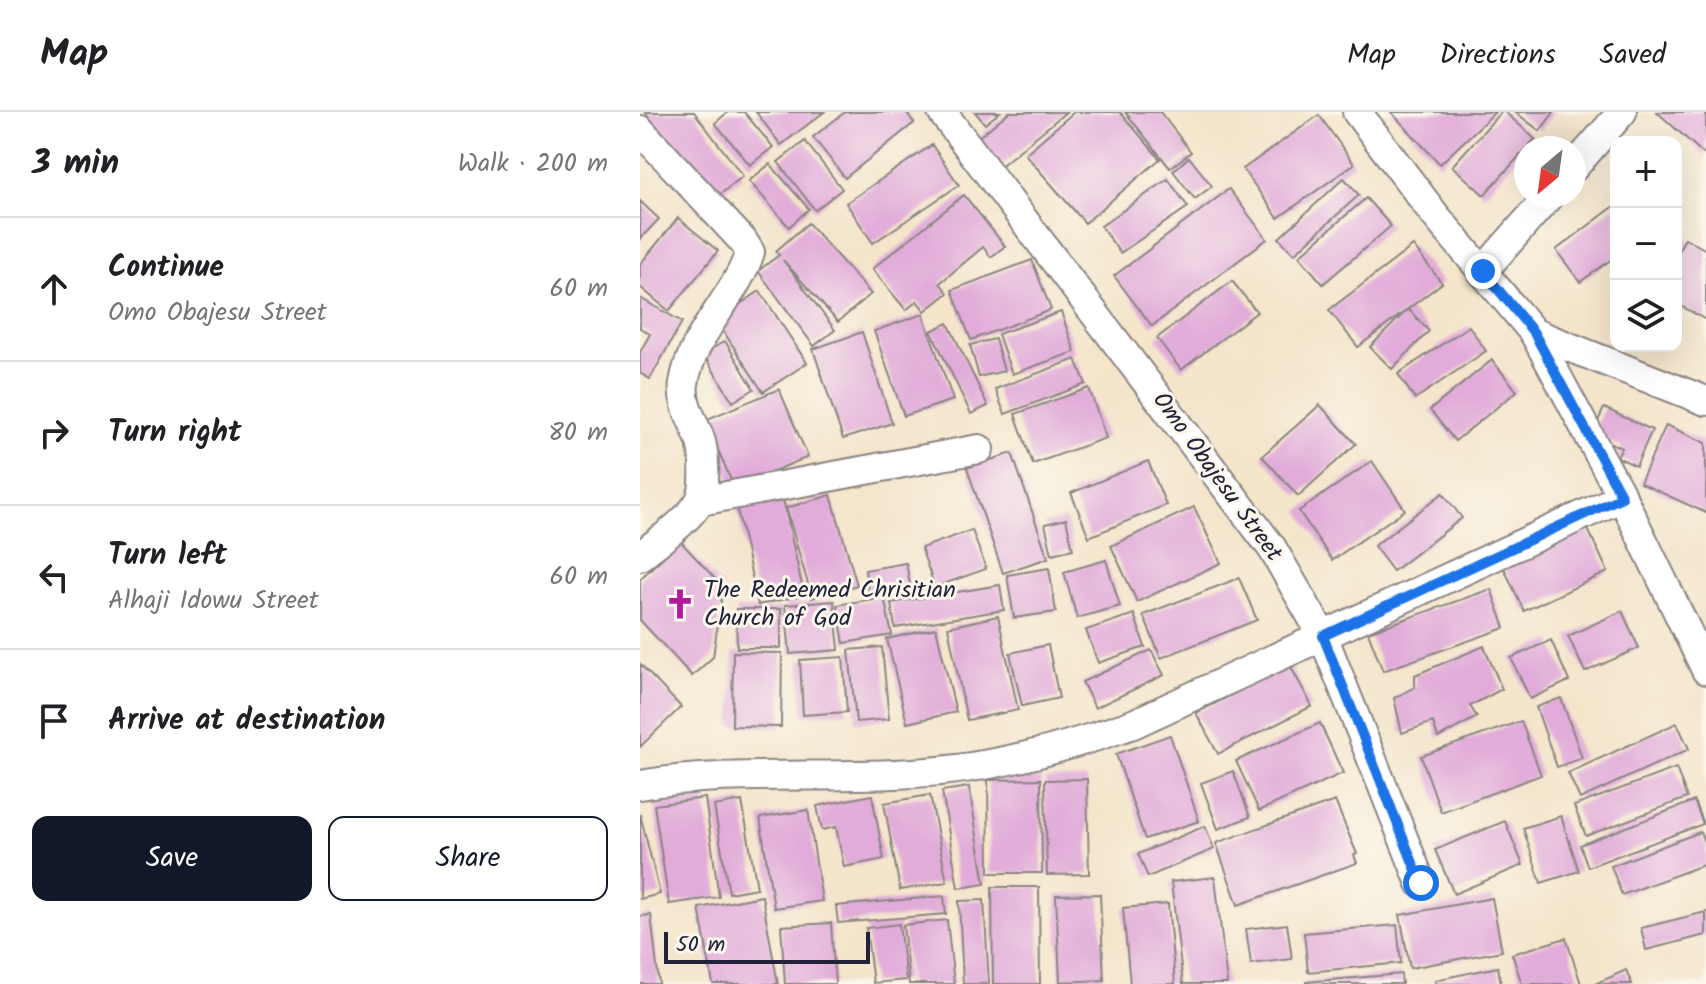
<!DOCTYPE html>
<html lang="en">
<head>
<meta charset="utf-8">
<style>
	body { margin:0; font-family:Kalam,sans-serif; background:#f2f2f2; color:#202124 }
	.controls { position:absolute; right:24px; top:24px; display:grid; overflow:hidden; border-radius:16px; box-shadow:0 8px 32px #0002 }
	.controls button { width:72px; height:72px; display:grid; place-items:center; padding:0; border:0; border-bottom:2px solid #e0e0e0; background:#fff; color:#202124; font:40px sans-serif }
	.compass { position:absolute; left:874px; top:24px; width:72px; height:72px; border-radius:50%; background:#fff; box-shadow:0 8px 32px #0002; rotate:209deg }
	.scale { position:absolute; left:24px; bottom:20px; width:206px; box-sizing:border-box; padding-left:8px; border:4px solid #22223b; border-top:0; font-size:22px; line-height:28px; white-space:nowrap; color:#22223b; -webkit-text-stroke:6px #fbf7ec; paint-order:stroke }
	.stop { position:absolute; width:24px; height:24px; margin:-18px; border:6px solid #1a73e8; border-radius:50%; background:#fff }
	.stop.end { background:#1a73e8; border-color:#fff; box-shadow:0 2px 8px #0008 }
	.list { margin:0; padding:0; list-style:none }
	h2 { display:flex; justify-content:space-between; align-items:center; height:104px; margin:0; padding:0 32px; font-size:34px }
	h2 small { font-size:26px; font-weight:400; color:#757577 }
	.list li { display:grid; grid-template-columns:52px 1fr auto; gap:24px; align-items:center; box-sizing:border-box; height:144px; padding:0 32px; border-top:2px solid #e0e0e0 }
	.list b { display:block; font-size:30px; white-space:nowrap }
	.list p { margin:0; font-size:26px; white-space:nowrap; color:#757577 }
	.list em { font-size:26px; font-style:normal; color:#757577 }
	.actions { display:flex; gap:16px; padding:24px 32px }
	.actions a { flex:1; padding:18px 0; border:2px solid #111827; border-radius:16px; text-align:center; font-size:28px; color:#111827 }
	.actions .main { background:#111827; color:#fff }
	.icon { flex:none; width:44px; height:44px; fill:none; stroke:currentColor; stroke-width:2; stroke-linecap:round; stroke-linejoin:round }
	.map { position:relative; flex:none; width:1066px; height:872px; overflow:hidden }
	header { display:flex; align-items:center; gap:48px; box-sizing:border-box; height:112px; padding:0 40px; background:#fff; border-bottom:2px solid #e0e0e0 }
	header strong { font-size:38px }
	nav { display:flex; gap:44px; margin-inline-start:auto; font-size:28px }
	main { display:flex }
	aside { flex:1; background:#fff }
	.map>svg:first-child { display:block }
	.building { fill:#e1acd9 }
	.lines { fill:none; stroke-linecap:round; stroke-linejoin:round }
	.minor-casing { stroke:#8b8483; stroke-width:32 }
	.minor { stroke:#fff; stroke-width:28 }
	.route { stroke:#1a73e8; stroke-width:10 }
	.labels { text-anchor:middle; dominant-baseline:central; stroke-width:6; stroke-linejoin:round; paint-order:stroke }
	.street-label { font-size:24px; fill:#22223b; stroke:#fbf7ec }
	.poi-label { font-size:24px; fill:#22223b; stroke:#fbf7ec; text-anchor:start }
</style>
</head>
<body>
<header>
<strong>Map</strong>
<nav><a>Map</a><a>Directions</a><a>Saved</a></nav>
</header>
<main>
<aside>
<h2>3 min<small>Walk · 200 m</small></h2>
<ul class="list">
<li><svg class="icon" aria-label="ahead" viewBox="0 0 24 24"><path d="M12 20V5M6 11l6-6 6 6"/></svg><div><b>Continue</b><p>Omo Obajesu Street</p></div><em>60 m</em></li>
<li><svg class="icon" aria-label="right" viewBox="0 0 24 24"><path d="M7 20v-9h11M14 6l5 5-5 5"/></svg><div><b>Turn right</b></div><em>80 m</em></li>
<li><svg class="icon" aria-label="left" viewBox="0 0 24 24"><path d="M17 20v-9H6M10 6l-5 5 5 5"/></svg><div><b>Turn left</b><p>Alhaji Idowu Street</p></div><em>60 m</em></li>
<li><svg class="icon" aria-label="arrive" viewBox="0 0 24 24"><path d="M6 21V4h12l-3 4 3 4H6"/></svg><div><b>Arrive at destination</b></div></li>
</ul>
<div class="actions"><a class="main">Save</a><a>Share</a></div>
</aside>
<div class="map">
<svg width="1066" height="872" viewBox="0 0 1066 872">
	<rect width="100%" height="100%" fill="#fbf7ec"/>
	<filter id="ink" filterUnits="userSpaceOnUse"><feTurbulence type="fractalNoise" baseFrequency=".0125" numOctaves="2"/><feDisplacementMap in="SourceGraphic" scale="16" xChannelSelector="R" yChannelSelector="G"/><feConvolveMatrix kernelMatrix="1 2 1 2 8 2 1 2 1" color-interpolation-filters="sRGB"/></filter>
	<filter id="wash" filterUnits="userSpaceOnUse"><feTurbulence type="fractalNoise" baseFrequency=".006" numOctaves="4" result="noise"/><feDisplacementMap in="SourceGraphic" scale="32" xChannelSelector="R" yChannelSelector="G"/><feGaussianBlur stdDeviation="1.8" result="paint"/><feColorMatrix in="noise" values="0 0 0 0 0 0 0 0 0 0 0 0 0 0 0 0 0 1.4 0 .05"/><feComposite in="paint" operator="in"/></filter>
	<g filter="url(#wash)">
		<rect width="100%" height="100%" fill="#f4e5cb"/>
		<g id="blocks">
			<g class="building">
				<path d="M5,0H54L103,64L73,88Z"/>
				<path d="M88,0H104L133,35L110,53L75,11Z"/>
				<path d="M116,0H184L141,33Z"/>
				<path d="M205,0H266L274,11L205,66L173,25Z"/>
				<path d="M335,0H360L345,12Z"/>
				<path d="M369,0H426L357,57L334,29Z"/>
				<path d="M434,0H480L520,47L445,111L385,42Z"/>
				<path d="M485,0H520L551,40L530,56Z"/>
				<path d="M751,0H855L800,52Z"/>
				<path d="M861,0H865L895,27L844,83L812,54Z"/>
				<path d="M875,0H914L900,19Z"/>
				<path d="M1017,0H1066V44Z"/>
				<path d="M679,3L714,52L638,106L603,57Z"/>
				<path d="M165,29L202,77L175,98L138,50Z"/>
				<path d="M292,33L319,73L233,131L206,91Z"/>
				<path d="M549,45L572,74L555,87L533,59Z"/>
				<path d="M130,52L169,97L149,115L109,69Z"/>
				<path d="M704,66L719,83L654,142L639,126Z"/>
				<path d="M528,67L548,95L480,141L461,114Z"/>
				<path d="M589,77L627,127L512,214L474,164Z"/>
				<path d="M324,83L365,134L351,145L343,135L300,171L308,181L285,199L277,189L266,198L232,157Z"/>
				<path d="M726,86L751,114L683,172L659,144Z"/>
				<path d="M0,89L19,107L0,127Z"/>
				<path d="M976,93V144L940,170L916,138Z"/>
				<path d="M38,106L78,139L29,199L0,175V152Z"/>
				<path d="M168,111L231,182L198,210L143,148L195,218L174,234L118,159L139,143L136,139Z"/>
				<path d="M1045,126L1066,138V208L1036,191V143Z"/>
				<path d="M773,134L802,171L718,235L689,198Z"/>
				<path d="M392,148L411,198L331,228L312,178Z"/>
				<path d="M592,169L617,200L541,258L517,226Z"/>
				<path d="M120,179L167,251L123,280L76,208Z"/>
				<path d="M0,186L42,210L10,267L0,261V240L10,222L0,216Z"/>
				<path d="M768,197L789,219L752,257L730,235Z"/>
				<path d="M421,200L435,240L372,262L358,222Z"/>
				<path d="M283,202L313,288L264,304L234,219Z"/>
				<path d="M308,211L348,294L331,302L291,219Z"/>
				<path d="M829,214L846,239L775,287L758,262Z"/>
				<path d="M222,220L252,311L203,327L173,237Z"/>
				<path d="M355,227L364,259L339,265L330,233Z"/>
				<path d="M85,229L114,277L93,290L63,242Z"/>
				<path d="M436,247L446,272L365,302L355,277Z"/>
				<path d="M852,248L877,279L815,329L790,298Z"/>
				<path d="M449,276L466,326L393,352L375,302Z"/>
				<path d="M139,277L168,345L94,375L65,308Z"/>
				<path d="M680,293L716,332L658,384L622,344Z"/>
				<path d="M964,296L1012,318L996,354L977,345L982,336L952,322Z"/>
				<path d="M1026,313L1066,331V401L1000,371Z"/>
				<path d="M372,341L408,446L363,461L327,356Z"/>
				<path d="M508,349L526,393L449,425L431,381Z"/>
				<path d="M732,349L765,398L692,448L659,399Z"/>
				<path d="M803,381L822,406L753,459L734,434Z"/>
				<path d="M142,382L164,483L118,493L96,392Z"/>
				<path d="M191,383L217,473L172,486L146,396Z"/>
				<path d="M554,395L581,451L497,490L471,434Z"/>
				<path d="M426,407L433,437L412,442L405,412Z"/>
				<path d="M946,413L968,460L884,499L862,452Z"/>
				<path d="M332,418L346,457L295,475L281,436Z"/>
				<path d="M40,429L83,475L73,545L52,564L0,508V467Z"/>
				<path d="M466,448L480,494L437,506L424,460Z"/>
				<path d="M266,451L271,478L229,485L225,458Z"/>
				<path d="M409,456L416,500L374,506L367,463Z"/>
				<path d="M599,466L617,508L521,546L503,503Z"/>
				<path d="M360,473L364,498L255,516L251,491Z"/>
				<path d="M851,477L865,516L743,559L728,520Z"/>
				<path d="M244,485L252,523L204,531L197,493Z"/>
				<path d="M194,489L199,538L150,542L145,493Z"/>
				<path d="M96,497H141V536H97Z"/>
				<path d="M982,499L999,536L945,560L928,524Z"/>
				<path d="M494,502L505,535L458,551L446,518Z"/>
				<path d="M358,504L378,598L327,608L308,515Z"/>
				<path d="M296,516L316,600L267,611L247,527Z"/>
				<path d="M911,528L929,569L890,587L871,546Z"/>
				<path d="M408,533L419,586L382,594L370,541Z"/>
				<path d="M844,534L862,577L830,594L837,605L798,626L793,610L762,621L754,586L775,575V563Z"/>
				<path d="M242,535L249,607L216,610L209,538Z"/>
				<path d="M511,538L524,563L455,596L442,570Z"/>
				<path d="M93,540L142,541L141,615L92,614Z"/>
				<path d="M203,545L207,600L163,603L160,548Z"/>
				<path d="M0,552L41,595L0,635Z"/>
				<path d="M650,553L672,594L578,642L556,601Z"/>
				<path d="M921,586L942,646L917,655L896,595Z"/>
				<path d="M881,609L901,663L801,700L781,644Z"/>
				<path d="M680,611L703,661L619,699L596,649Z"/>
				<path d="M1037,611L1049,637L940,687L928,661Z"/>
				<path d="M530,623L559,709L505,727L476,642Z"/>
				<path d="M1036,656L1047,686L946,724L934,694Z"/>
				<path d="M593,659L610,705L578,717L561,671Z"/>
				<path d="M401,667L402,761H349L348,668Z"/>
				<path d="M447,667L449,762L407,763L405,668Z"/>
				<path d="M329,675L345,772L318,776L302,679Z"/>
				<path d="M232,683L244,747L204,755L196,715L182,718L177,694Z"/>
				<path d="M290,683L307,770L260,778L244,691Z"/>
				<path d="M65,686L79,785L29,792L14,693Z"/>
				<path d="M102,689L117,776L89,781L74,694Z"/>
				<path d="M695,689L717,742L714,743L717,751L598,793L576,731Z"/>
				<path d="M1054,689L1063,712L948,755L940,733Z"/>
				<path d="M168,698L182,789L134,796L120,706Z"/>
				<path d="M0,702L20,782L0,787Z"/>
				<path d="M921,704L939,759L901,771L883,716Z"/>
				<path d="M865,709L883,753L814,782L795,738Z"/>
				<path d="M565,714L574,737L508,765L498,742Z"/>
				<path d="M1060,720L1066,735V752L982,783L971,754Z"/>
				<path d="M575,765L587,872H543L531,770Z"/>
				<path d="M352,775H399L400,872H353Z"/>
				<path d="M460,782L464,868L420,870L416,783Z"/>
				<path d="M122,784L138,872H73L59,796Z"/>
				<path d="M304,784L306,802L198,811L196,794Z"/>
				<path d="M852,786L862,839L770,856L760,803Z"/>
				<path d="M344,788L349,872H323L319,789Z"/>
				<path d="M528,792L535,872H490L483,796Z"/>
				<path d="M1066,800V823L1006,838L1001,816Z"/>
				<path d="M11,803L19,872H0V804Z"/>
				<path d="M307,808L314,872H269L263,813Z"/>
				<path d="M191,811L195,872H145L141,814Z"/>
				<path d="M259,812L266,868L233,871L226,816Z"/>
				<path d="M647,812L652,847L611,852L606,817Z"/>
				<path d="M757,813L761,851L668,860L664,821Z"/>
				<path d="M926,826L941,872H882L872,842Z"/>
				<path d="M858,855L861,872H796L795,868Z"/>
				<path d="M986,858L992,872H955Z"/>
				<path d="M761,862L762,872H666V870Z"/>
			</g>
		</g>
	</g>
	<g filter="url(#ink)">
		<use href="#blocks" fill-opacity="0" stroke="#8b8483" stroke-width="2"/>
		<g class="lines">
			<g class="minor-casing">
				<g id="minor">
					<path d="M302,0L632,436L683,524L781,771"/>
					<path d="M717,0L795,103L894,221L982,385L1066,558"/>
					<path d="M0,18L103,129L110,140C96,185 52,221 44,271C41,289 52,307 59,324C65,338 67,377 59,390C48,409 17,430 0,444"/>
					<path d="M934,55L982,0"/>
					<path d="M843,159L909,84"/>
					<path d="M894,221L1066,289"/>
					<path d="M60,389L339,337"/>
					<path d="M0,673C90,658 183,667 274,661C350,657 422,637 493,612L982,385"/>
				</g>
			</g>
			<use href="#minor" class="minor"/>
		</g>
	</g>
	<g class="lines" filter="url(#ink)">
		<path class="route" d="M781,771L683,524L982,385L894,221L843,159"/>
	</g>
	<defs>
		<g id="church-bare" transform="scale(2.4)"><path d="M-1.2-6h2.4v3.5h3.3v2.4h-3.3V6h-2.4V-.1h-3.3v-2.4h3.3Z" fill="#b5179e" stroke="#fbf7ec" stroke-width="2.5" paint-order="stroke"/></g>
	</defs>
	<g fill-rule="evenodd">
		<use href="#church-bare" x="40" y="492"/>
	</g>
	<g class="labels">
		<g class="street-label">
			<text transform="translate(577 365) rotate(54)">Omo Obajesu Street</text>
		</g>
		<g class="poi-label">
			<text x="64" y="478">The Redeemed Chrisitian<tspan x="64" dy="28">Church of God</tspan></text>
		</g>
	</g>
</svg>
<div class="controls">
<button>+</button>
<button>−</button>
<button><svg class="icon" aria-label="layers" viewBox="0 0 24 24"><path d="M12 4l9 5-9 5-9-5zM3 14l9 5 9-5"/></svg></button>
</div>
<svg class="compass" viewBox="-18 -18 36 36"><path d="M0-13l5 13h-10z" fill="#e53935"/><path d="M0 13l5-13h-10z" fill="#757577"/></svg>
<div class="scale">50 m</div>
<div class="stop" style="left:781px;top:771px"></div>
<div class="stop end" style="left:843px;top:159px"></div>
</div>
</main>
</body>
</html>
